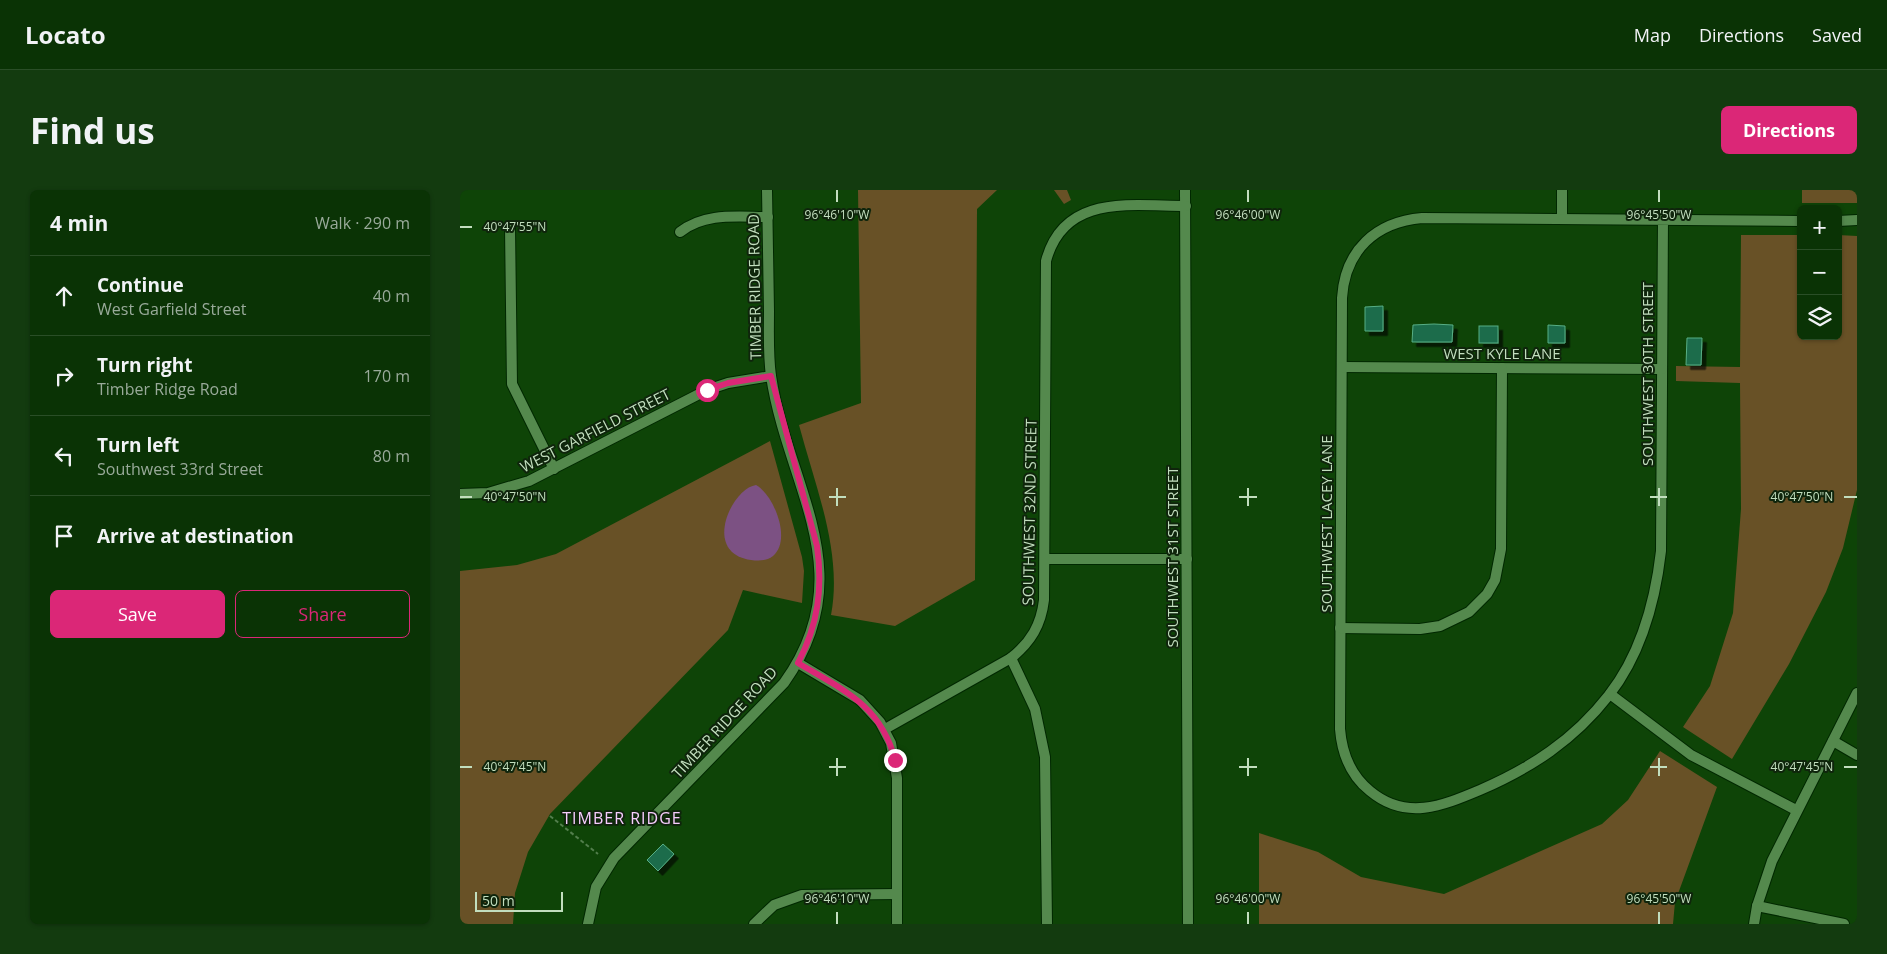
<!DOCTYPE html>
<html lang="en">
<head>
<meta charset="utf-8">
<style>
	body { margin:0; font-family:"Open Sans",sans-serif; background:#133b0f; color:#f1f3f6 }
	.controls { position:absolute; right:15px; top:15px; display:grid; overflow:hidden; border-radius:8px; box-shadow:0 1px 4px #0004 }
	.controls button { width:45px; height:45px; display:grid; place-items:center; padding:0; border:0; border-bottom:1px solid #2a4e27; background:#0a3305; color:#f1f3f6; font:25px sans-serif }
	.scale { position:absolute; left:15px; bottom:12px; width:88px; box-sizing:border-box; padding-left:5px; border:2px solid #c2debe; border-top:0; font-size:14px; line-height:18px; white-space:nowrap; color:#c2debe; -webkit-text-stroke:4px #0f250c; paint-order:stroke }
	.stop { position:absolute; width:15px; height:15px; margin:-11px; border:4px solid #db2777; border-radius:50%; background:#fff }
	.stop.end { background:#db2777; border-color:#fff; box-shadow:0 1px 5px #0008 }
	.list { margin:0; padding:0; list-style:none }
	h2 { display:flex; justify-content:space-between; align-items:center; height:65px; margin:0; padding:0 20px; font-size:21px }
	h2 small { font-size:16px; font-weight:400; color:#99aa9a }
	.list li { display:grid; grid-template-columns:32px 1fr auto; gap:15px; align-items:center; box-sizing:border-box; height:80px; padding:0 20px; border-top:1px solid #2a4e27 }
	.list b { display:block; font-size:19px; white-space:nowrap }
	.list p { margin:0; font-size:16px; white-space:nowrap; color:#99aa9a }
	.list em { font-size:16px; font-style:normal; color:#99aa9a }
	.actions { display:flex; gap:10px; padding:15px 20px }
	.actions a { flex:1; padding:11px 0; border:1px solid #db2777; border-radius:8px; text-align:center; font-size:18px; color:#db2777 }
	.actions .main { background:#db2777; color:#fff }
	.icon { flex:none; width:28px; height:28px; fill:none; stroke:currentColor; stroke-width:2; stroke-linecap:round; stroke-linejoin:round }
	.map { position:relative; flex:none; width:1397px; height:734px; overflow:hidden; border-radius:8px }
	header { display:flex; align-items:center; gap:30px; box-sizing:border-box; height:70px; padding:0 25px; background:#0a3305; border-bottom:1px solid #2a4e27 }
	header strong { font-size:24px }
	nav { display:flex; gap:28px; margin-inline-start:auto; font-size:18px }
	.intro { display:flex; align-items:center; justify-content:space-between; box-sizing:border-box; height:120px; padding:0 30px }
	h1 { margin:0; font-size:35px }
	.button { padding:12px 22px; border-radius:8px; background:#db2777; color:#fff; font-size:18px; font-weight:700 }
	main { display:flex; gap:30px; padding:0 30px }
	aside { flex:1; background:#0a3305; border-radius:8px; box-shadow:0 1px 4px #0004 }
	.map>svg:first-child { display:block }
	.green { fill:#685126 }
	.water { fill:#7c5183 }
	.building { fill:#1c6c4b; stroke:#57ae85; filter:url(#shadow) }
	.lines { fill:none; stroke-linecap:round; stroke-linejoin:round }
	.street-casing { stroke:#002800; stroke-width:12 }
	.path { stroke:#527e4c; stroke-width:2; stroke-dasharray:4 2.5; stroke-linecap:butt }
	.street { stroke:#54894d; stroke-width:10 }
	.route { stroke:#db2777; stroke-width:6 }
	.ticks { fill:none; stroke:#c2debe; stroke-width:2 }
	.labels { text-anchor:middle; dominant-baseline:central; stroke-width:4; stroke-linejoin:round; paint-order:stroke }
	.street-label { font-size:15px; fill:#c2debe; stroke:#0f250c }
	.neighbourhood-label { font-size:16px; letter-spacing:1px; fill:#f7cdfe; stroke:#0f250c }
	.ticks-label { font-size:12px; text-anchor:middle; fill:#c2debe; stroke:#0f250c; stroke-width:4; stroke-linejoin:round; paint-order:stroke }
</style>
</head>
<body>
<header>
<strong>Locato</strong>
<nav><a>Map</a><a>Directions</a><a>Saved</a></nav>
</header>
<div class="intro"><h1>Find us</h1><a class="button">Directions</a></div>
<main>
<aside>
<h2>4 min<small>Walk · 290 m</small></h2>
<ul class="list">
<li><svg class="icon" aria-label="ahead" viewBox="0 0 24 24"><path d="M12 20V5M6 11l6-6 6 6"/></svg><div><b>Continue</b><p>West Garfield Street</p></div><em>40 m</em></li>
<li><svg class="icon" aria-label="right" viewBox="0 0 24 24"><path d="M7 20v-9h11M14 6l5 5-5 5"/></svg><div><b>Turn right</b><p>Timber Ridge Road</p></div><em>170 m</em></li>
<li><svg class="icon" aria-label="left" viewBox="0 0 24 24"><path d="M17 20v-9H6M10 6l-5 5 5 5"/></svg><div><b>Turn left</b><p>Southwest 33rd Street</p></div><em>80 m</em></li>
<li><svg class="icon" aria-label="arrive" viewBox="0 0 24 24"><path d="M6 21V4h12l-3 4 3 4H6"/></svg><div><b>Arrive at destination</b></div></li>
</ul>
<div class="actions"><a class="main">Save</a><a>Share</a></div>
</aside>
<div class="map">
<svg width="1397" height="734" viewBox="0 0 1397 734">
	<defs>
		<filter id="shadow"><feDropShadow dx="4.5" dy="4.5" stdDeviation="0" flood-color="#0009"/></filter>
	</defs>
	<rect width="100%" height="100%" fill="#0e4407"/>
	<g class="green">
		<path d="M398,0H537L517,19L515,390L435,436L371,425C383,362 355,296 339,235L401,213Z"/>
		<path d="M594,0H607L611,10L604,14Z"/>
		<rect x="1342" y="0" width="55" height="13"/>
		<path d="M1281,45H1341V146H1378V45L1397,46V300L1383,358L1366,402L1329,474L1272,569L1223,537L1250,496L1273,423L1281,319L1280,193L1216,191V176L1280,177Z"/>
		<path d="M310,251L342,367L344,381L342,413L283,400L268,440L90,624L68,662L55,703L53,734H0V381L57,375L96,364Z"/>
		<path d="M1200,561L1257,597L1215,712L1213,734H799V643L858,662L901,687L984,704L1142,634L1168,610Z"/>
	</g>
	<path class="water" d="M296,295C314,305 332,350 313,366C307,371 299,371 291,370C241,363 272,298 296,295Z"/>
	<g class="building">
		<path d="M923,116V141H905V117Z"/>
		<path d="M974,134L993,135L992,152H952L953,135Z"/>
		<path d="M1088,135L1105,136V153H1088Z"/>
		<rect x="1019" y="136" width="19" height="17"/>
		<path d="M1227,148H1242L1241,175H1226Z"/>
		<path d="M203,654L214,664L198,681L187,670Z"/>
	</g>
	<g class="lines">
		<g class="street-casing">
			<g id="street">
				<path d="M725,0L728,734"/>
				<path d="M1102,0V29"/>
				<path d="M1203,29L1201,361C1195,413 1181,464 1149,505C1114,550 1071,578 1020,600C982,616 946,631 910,601C890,585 882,564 880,539L882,108C885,60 916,32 962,28L1341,31"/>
				<path d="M1378,31L1397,30"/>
				<path d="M50,38L52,194L94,279"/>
				<path d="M220,42C245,22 278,27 308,27"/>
				<path d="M882,177L1202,179"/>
				<path d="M0,304L28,303L69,291L247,200L268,193L311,186"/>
				<path d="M585,369H727"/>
				<path d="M880,438L960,439L980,436L1009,422L1027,404L1035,390L1041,359L1042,178"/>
				<path d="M338,473L400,510L420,532L431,553L437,588V734"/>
				<path d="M1150,504L1231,565L1336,620"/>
				<path d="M425,539L551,468"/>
				<path d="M1373,551L1397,565"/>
				<path d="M1297,716L1384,734"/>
				<path d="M128,734L136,697L154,668L324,493C403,382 328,299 311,186C308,165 309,142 309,121C308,81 308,40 307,0"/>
				<path d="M294,734L314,715L342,705L437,704"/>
				<path d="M587,734L585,567L575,519L551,468C571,452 581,435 584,410L586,71C604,3 671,16 726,16"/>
				<path d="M1294,734L1297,716L1312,671L1397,503"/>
			</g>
		</g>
		<path class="path" d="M90,626L138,664"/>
		<use href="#street" class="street"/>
	</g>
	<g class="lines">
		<path class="route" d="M247,200L268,193L311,186L357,356C363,398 358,435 338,473C383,500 421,515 435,570"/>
	</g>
	<path class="ticks" d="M377,0V12M788,0V12M1199,0V12M0,37H12M377,298V316M788,298V316M1199,298V316M0,307H12M369,307H386M779,307H797M1190,307H1207M1384,307H1397M377,568V586M788,568V586M1199,568V586M0,577H12M369,577H386M779,577H797M1190,577H1207M1384,577H1397M377,722V734M788,722V734M1199,722V734"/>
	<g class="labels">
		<g class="street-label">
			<text transform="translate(294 97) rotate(-91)">TIMBER RIDGE ROAD</text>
			<text x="1042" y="163">WEST KYLE LANE</text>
			<text transform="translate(1187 184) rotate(-90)">SOUTHWEST 30TH STREET</text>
			<text transform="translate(135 240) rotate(-27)">WEST GARFIELD STREET</text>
			<text transform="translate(569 322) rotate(-89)">SOUTHWEST 32ND STREET</text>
			<text transform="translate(866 334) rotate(-90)">SOUTHWEST LACEY LANE</text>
			<text transform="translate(712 367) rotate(-90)">SOUTHWEST 31ST STREET</text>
			<text transform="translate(264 532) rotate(-47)">TIMBER RIDGE ROAD</text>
		</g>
		<g class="neighbourhood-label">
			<text x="162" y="628">TIMBER RIDGE</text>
		</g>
	</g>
	<g class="ticks-label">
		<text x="377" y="29">96°46'10"W</text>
		<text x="788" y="29">96°46'00"W</text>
		<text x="1199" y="29">96°45'50"W</text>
		<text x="55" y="41">40°47'55"N</text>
		<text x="55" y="311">40°47'50"N</text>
		<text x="1342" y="311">40°47'50"N</text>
		<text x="55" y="581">40°47'45"N</text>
		<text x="1342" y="581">40°47'45"N</text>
		<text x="377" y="713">96°46'10"W</text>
		<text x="788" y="713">96°46'00"W</text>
		<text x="1199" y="713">96°45'50"W</text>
	</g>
</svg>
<div class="controls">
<button>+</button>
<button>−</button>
<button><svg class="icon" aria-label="layers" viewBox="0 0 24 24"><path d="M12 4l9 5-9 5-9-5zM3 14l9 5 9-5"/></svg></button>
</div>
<div class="scale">50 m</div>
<div class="stop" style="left:247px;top:200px"></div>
<div class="stop end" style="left:435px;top:570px"></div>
</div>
</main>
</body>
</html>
